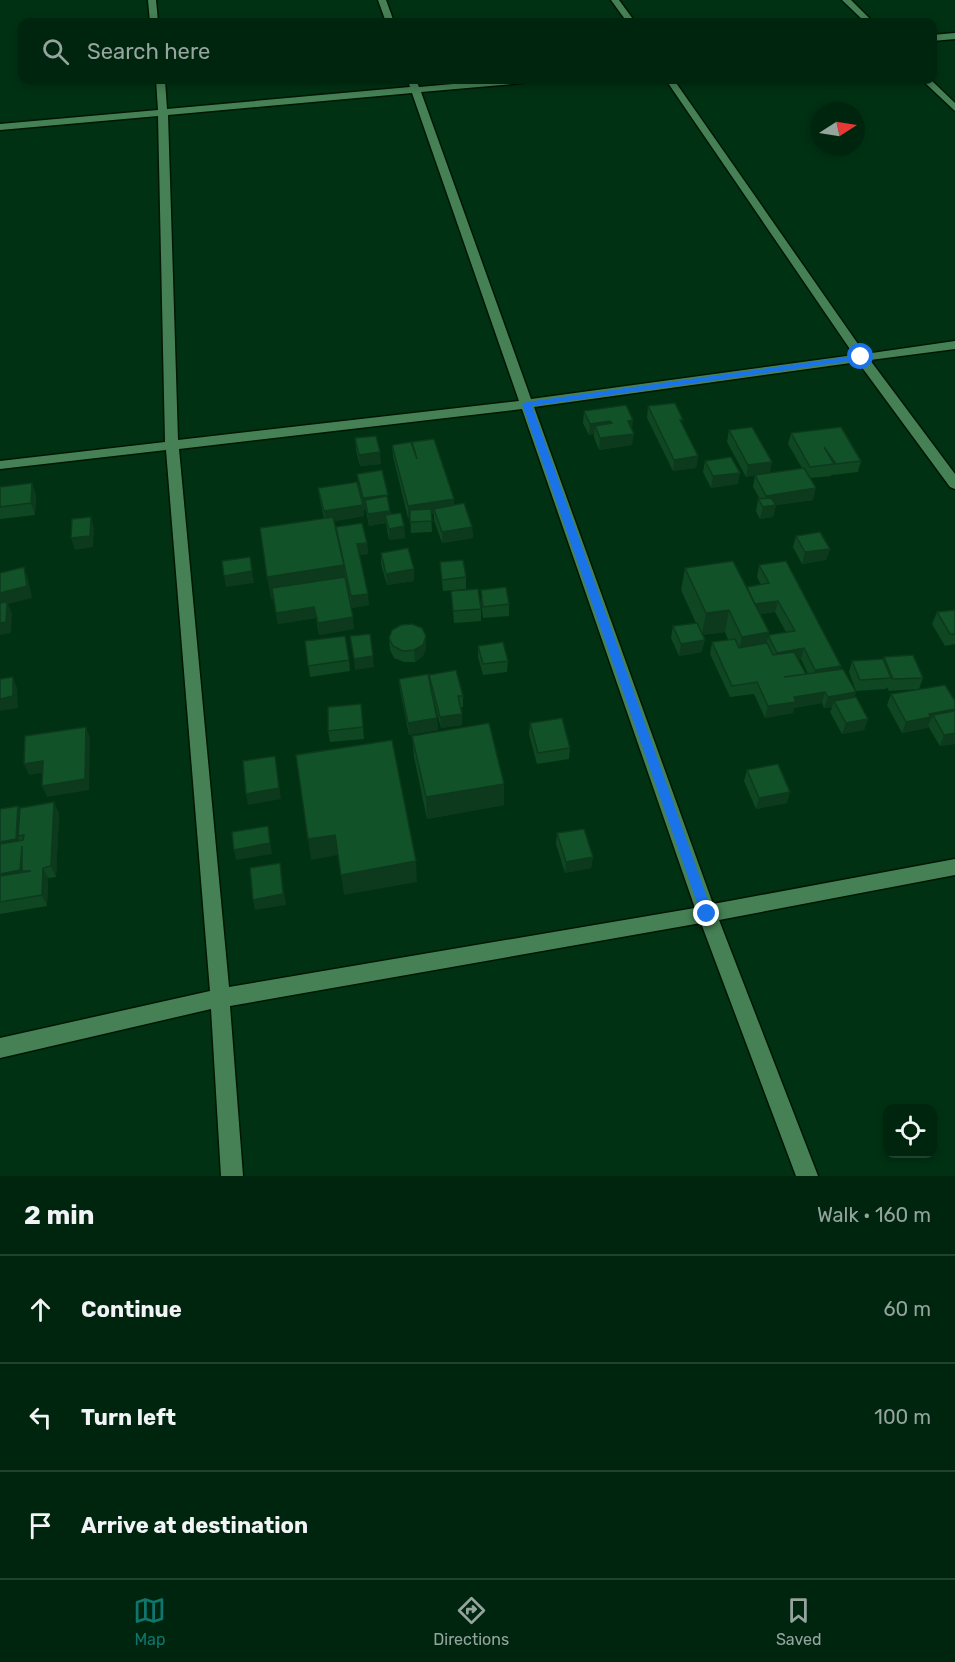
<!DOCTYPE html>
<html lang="en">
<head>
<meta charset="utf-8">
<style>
	body { margin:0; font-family:Rubik,sans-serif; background:#0e311c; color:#f1f3f6 }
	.controls { position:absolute; right:18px; bottom:18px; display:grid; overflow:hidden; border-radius:12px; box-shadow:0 3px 9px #0003 }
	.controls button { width:54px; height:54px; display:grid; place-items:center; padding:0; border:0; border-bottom:2px solid #22422e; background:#00250e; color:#f1f3f6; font:30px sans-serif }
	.compass { position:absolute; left:811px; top:102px; width:54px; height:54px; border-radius:50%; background:#00250e; box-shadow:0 3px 9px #0003; rotate:78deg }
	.stop { position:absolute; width:18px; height:18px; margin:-14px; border:4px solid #1a73e8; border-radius:50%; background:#fff }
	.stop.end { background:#1a73e8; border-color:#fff; box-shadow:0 2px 6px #0008 }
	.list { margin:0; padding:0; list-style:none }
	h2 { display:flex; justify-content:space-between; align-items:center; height:78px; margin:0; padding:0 24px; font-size:26px }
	h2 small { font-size:20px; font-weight:400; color:#95a59e }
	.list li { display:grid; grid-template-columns:39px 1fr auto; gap:18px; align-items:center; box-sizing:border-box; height:108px; padding:0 24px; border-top:2px solid #22422e }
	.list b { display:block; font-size:22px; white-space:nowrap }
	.list em { font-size:20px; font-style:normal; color:#95a59e }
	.icon { flex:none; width:33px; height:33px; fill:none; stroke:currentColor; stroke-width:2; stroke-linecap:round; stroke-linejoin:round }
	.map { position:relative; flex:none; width:955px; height:1176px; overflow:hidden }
	.search { position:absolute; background:#00250e; box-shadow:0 3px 9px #0003; left:18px; right:18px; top:18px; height:66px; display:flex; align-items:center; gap:15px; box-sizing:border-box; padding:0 21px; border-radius:12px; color:#95a59e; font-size:22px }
	.sheet { height:402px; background:#00250e }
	nav { display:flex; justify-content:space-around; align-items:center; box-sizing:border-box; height:84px; border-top:2px solid #22422e; background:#00250e; font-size:16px; color:#95a59e }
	nav a { display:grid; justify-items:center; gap:3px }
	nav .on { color:#0f766e }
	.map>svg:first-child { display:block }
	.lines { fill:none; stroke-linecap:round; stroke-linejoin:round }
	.street-casing { stroke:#001704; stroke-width:3 }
	.street { fill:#458155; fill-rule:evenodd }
	.wall { fill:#0f4723; fill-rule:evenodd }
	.shaded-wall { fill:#0d391d }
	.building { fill:#125229; stroke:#0d391d; stroke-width:1.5 }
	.route { fill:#1a73e8 }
</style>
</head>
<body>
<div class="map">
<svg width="955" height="1176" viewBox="0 0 955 1176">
	<rect width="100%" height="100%" fill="#003113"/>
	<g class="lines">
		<g class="street-casing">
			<g id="street">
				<path d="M148,0H156L158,22H150Z"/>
				<path d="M378,0H386L394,22H386Z"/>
				<path d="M611,0H619L635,22H627Z"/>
				<path d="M842,0H851L873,22H865Z"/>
				<path d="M955,33V39L932,41V35Z"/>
				<path d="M156,80H165L167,109L410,87L408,80H416L419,87L498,80H527L523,83L421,92L531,399L854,355L666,80H674L865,354L955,341V349L870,360L955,474V489L950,487L858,362L534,407L713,904L955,859V875L719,920L818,1176H796L701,923L230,1006L243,1176H221L211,1009L0,1058V1038L210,991L166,450L0,469V461L165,442L158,116L0,130V124L158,110ZM412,93L519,401L178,440L168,115ZM522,409L695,908L229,987L179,449Z"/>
				<path d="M922,80H931L955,103V111Z"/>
			</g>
		</g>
		<use href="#street" class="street"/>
	</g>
	<g class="wall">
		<path d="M648,406L683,426L698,456L696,468L673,471L647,418Z"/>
		<path d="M584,411L632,431V445L599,450L594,437V434L589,435L583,423Z"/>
		<path d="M729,430L770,473L802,468L788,444L791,433L861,461L858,472L833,475L832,474L831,476L810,478L813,500L776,505L773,517L760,519L756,511L758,499H760L753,487L755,475L746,477L727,442Z"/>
		<path d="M355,438L381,464L360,466L356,450Z"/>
		<path d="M412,442L454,499V505L472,527L473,538L442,543L434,520V514H431L432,532L411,533L410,517L408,518L393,456L392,445L412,446Z"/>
		<path d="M705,461L738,484L711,488L703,472Z"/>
		<path d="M357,474L388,503L391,514L404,526L405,538L389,540L386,523L369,526L366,510H364L363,505L364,516L334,521L336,530L367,543L368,554L360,555L369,605L352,608L347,583L354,629L319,635L316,618L278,624L273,599H271L324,518L320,500L318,488L362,503L359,485Z"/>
		<path d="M0,487L36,495L35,515L0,519Z"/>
		<path d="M796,536L830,549L826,560L802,564L793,547Z"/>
		<path d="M381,553L414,581L387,585L381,564Z"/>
		<path d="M440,562L466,577V589L443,591Z"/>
		<path d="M759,565L841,666L840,669L856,692L854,698L868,719L864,730L842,734L830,712L832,707L824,708L822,703L794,708L793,713L765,718L754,694L730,697L710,654L712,642L728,640L725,632L702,635V652L679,656L671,638L673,626L696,623L681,590L685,568L747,587L761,585L757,577ZM775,612L786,632L769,635V632L760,614ZM801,659L808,674H806L798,660Z"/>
		<path d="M481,590L509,604V616L483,618L481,601Z"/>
		<path d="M451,591L481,609V621L454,623Z"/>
		<path d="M955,610V644L945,646L932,624L937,612Z"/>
		<path d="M389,638L426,648L423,656L415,662H404L394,658L390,650Z"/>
		<path d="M305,641L349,660L350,671L310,677Z"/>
		<path d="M478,646L508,661L507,672L483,675L478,657Z"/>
		<path d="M884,657L923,678L919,689L889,691L887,687L886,689L856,691L849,672L852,661L883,659Z"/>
		<path d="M429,675L463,696V707H461L462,714V725L441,728L432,694L437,718L438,730L409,735L400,690L399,679L430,684Z"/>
		<path d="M891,694L955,701V744L940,746L928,726V725L927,728L902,733L887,705Z"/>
		<path d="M361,704L364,739L330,742L328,731Z"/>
		<path d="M530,723L570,748L569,759L537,764L529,734Z"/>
		<path d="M412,736L504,784V805L427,819L414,757Z"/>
		<path d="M747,770L787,803L756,809L744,781Z"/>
		<path d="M18,806L20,809L59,813L56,877L48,878L47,906L0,914V809Z"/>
		<path d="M557,833L593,857L591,868L565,873L556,844Z"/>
	</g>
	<g class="shaded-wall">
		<path d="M633,420L632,431L628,421Z"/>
		<path d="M610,421L609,432L595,426L594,434L589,435L590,424Z"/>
		<path d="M634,434L632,445L599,450L600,438Z"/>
		<path d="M380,452L381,464L360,466L359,455Z"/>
		<path d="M698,456L696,468L673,471L674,460Z"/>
		<path d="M772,462L770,473L746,477L748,465Z"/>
		<path d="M740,473L738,484L711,488L713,476Z"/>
		<path d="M32,483L36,495L35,515L31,503Z"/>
		<path d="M816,488L813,500L764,507L766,496Z"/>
		<path d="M388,495L389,506L365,500L366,510H364L363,498Z"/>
		<path d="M454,499V511L434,509V514L408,518V506Z"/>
		<path d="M363,505L364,516L326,523L324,511Z"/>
		<path d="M776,505L773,517L760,519L763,507Z"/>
		<path d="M390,511L391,522L385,515L386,523L369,526L368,514Z"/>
		<path d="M91,517L94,528L93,547L75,550L71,538Z"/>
		<path d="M404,526L405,538L389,540V529Z"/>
		<path d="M472,527L473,538L442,543V532Z"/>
		<path d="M367,543L368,554L358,555L357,544Z"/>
		<path d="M830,549L826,560L802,564L805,552Z"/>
		<path d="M344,565L346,587L271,599L267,577Z"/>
		<path d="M24,567L28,578L32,598L8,604L12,614L11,633L0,635V593Z"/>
		<path d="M414,569V581L387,585L386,574Z"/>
		<path d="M252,571L254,583L226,587L224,576Z"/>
		<path d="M368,594L369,605L352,608L351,596Z"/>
		<path d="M778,601L775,612L750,616L753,605Z"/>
		<path d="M314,607L316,618L278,624L276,613Z"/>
		<path d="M729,610L725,632L702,635L706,613Z"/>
		<path d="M353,617L354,629L319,635L318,623Z"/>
		<path d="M769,632L764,654L737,659L742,637Z"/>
		<path d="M426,636V648L423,656L415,662L414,650Z"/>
		<path d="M705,640L702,652L679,656L681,644Z"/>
		<path d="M804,648L801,659L774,664L777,653Z"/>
		<path d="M373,656L374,667L355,670L354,659Z"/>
		<path d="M841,666L837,677L812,681L815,670Z"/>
		<path d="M13,677L17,688L18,708L0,711V699Z"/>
		<path d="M825,692L822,703L794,708L793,713L765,718L768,706L794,697Z"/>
		<path d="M856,692L852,703L834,701L832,707L824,708L828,697Z"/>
		<path d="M955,709V720L933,715L927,728L902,733L906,722L929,714Z"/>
		<path d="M462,714V725L441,728L440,717Z"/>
		<path d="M437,718L438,730L409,735L408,723Z"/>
		<path d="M868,719L864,730L842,734L846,723Z"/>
		<path d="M86,727L90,738L89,790L47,797L42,786Z"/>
		<path d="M955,733V744L940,746L944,735Z"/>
		<path d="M275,756L281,799L248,805L246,794Z"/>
		<path d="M43,761L48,772L29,775L24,764Z"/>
		<path d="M504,784V805L427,819L426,797Z"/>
		<path d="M790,792L787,803L756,809L759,798Z"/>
		<path d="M54,802L59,813L56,877L51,866Z"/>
		<path d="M18,806L23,817L18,836L21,844L0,854V842Z"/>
		<path d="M268,826L272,854L236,860L234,850Z"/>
		<path d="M335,835L338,855L311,860L308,839Z"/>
		<path d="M22,846V871L26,878L0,885V874Z"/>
		<path d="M593,857L591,868L565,873L566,862Z"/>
		<path d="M416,861L417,882L344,895L341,875Z"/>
		<path d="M280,863L286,905L255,910L253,900Z"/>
		<path d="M43,868L48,878L47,906L42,895Z"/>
	</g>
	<g class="building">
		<path d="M675,403L683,420H680L698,456L674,460L648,406Z"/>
		<path d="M626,405L633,420L628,421L634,434L600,438L595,426L612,423L610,421L590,424L584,411Z"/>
		<path d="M752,427L772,462L748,465L729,430Z"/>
		<path d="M841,427L861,461L836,464L824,447L834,464L810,467L791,433Z"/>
		<path d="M376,436L380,452L359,455L355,438Z"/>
		<path d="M434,439L454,499L408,506L392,445L411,442L417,459L412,442Z"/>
		<path d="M731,457L740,473L713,476L705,461Z"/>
		<path d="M804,468L816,488L766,496L755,475Z"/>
		<path d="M382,470L388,495L363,498L357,474Z"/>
		<path d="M357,482L363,505L324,511L318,488Z"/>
		<path d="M32,483L31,503L0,507V487Z"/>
		<path d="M387,496L390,511L368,514L365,500Z"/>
		<path d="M771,498L776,505L763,507L758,499Z"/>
		<path d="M464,503L472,527L442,532L434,509Z"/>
		<path d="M431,509L432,521L410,522V510Z"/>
		<path d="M401,513L404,526L389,529L385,515Z"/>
		<path d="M91,517L90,536L71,538L72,519Z"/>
		<path d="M333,517L344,565L267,577L260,528Z"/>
		<path d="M362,523L367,543L357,544L368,594L351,596L336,527Z"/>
		<path d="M820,532L830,549L805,552L796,536Z"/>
		<path d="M408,548L414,569L386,574L381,553Z"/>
		<path d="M250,557L252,571L224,576L222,561Z"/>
		<path d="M463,560L466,577L442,580L440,562Z"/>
		<path d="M733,561L769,632L742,637L729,610L706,613L685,568Z"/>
		<path d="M786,561L841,666L815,670L804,648L777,653L768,635L795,631L778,601L755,604L747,587L769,583L759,565Z"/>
		<path d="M24,567L27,586L0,593V573Z"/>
		<path d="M345,577L353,617L318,623L314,607L276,613L272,588Z"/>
		<path d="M506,587L509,604L483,607L481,590Z"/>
		<path d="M478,589L481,609L453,611L451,591Z"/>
		<path d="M7,602L6,622L0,623V603Z"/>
		<path d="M955,610V634H950L937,612Z"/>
		<path d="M697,623L705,640L681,644L673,626Z"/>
		<path d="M412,624L422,628L426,636L423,645L414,650L403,651L393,646L389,638L392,630L401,625Z"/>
		<path d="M370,634L373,656L354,659L350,636Z"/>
		<path d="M345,636L349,660L308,666L305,641Z"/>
		<path d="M735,639L739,648L767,643L773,655L794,652L806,674L784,677L843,669L856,692L828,697L825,692L794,697L796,702L768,706L757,682L732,686L712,642Z"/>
		<path d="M503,642L508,661L483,664L478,646Z"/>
		<path d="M913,655L923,678L893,679L884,657Z"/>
		<path d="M883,659L891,678L860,680L852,661Z"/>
		<path d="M456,670L463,696H458L462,714L440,717L429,675Z"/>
		<path d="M428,674L437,718L408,723L399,679Z"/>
		<path d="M13,677V696L0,699V679Z"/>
		<path d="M945,685L955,701V709L929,714L931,717L906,722L891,694Z"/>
		<path d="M856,697L868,719L846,723L834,701Z"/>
		<path d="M361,704L363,727L328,731V707Z"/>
		<path d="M955,711V733L944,735L933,715Z"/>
		<path d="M562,718L570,748L538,753L530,723Z"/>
		<path d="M489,723L504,784L426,797L412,736Z"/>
		<path d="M86,727L85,779L42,786L43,761L24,764L25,736Z"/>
		<path d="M392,740L416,861L341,875L335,835L308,839L296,755Z"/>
		<path d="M275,756L279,788L246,794L243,761Z"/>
		<path d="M778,764L790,792L759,798L747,770Z"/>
		<path d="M54,802L51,866L43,868L42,895L0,902V876L31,871H22V846L20,870L0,874V844L23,840L24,835L18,836L20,808Z"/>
		<path d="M18,806L16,839L0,842V809Z"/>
		<path d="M268,826L270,843L234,850L232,832Z"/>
		<path d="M584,829L593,857L566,862L557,833Z"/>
		<path d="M280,863L283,894L253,900L250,868Z"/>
	</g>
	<path class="route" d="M861,355L865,357L864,359L532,406L713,914L707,920L701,914L522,404L527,402Z"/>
</svg>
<div class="controls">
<button><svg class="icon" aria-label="locate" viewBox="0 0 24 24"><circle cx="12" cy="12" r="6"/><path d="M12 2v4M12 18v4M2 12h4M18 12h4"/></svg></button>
</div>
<svg class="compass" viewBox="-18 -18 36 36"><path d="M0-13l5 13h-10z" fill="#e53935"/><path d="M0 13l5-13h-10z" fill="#95a59e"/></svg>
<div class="stop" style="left:861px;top:357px"></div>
<div class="stop end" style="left:707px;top:914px"></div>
<div class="search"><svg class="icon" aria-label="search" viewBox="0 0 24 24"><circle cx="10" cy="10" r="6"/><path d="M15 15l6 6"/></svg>Search here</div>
</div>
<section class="sheet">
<h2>2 min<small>Walk · 160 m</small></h2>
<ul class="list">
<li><svg class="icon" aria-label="ahead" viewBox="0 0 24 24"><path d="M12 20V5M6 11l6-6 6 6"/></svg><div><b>Continue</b></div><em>60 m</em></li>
<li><svg class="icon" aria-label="left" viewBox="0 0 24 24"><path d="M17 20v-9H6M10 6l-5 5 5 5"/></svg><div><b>Turn left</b></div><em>100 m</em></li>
<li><svg class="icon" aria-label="arrive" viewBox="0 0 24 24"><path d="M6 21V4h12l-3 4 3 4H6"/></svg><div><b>Arrive at destination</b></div></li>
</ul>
</section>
<nav>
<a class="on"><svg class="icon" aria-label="map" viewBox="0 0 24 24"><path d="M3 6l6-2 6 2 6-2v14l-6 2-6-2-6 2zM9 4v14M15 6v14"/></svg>Map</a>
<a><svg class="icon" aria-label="directions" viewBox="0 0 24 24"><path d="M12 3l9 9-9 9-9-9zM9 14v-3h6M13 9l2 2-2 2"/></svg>Directions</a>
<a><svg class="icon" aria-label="saved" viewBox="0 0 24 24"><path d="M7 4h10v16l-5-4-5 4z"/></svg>Saved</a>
</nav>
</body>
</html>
